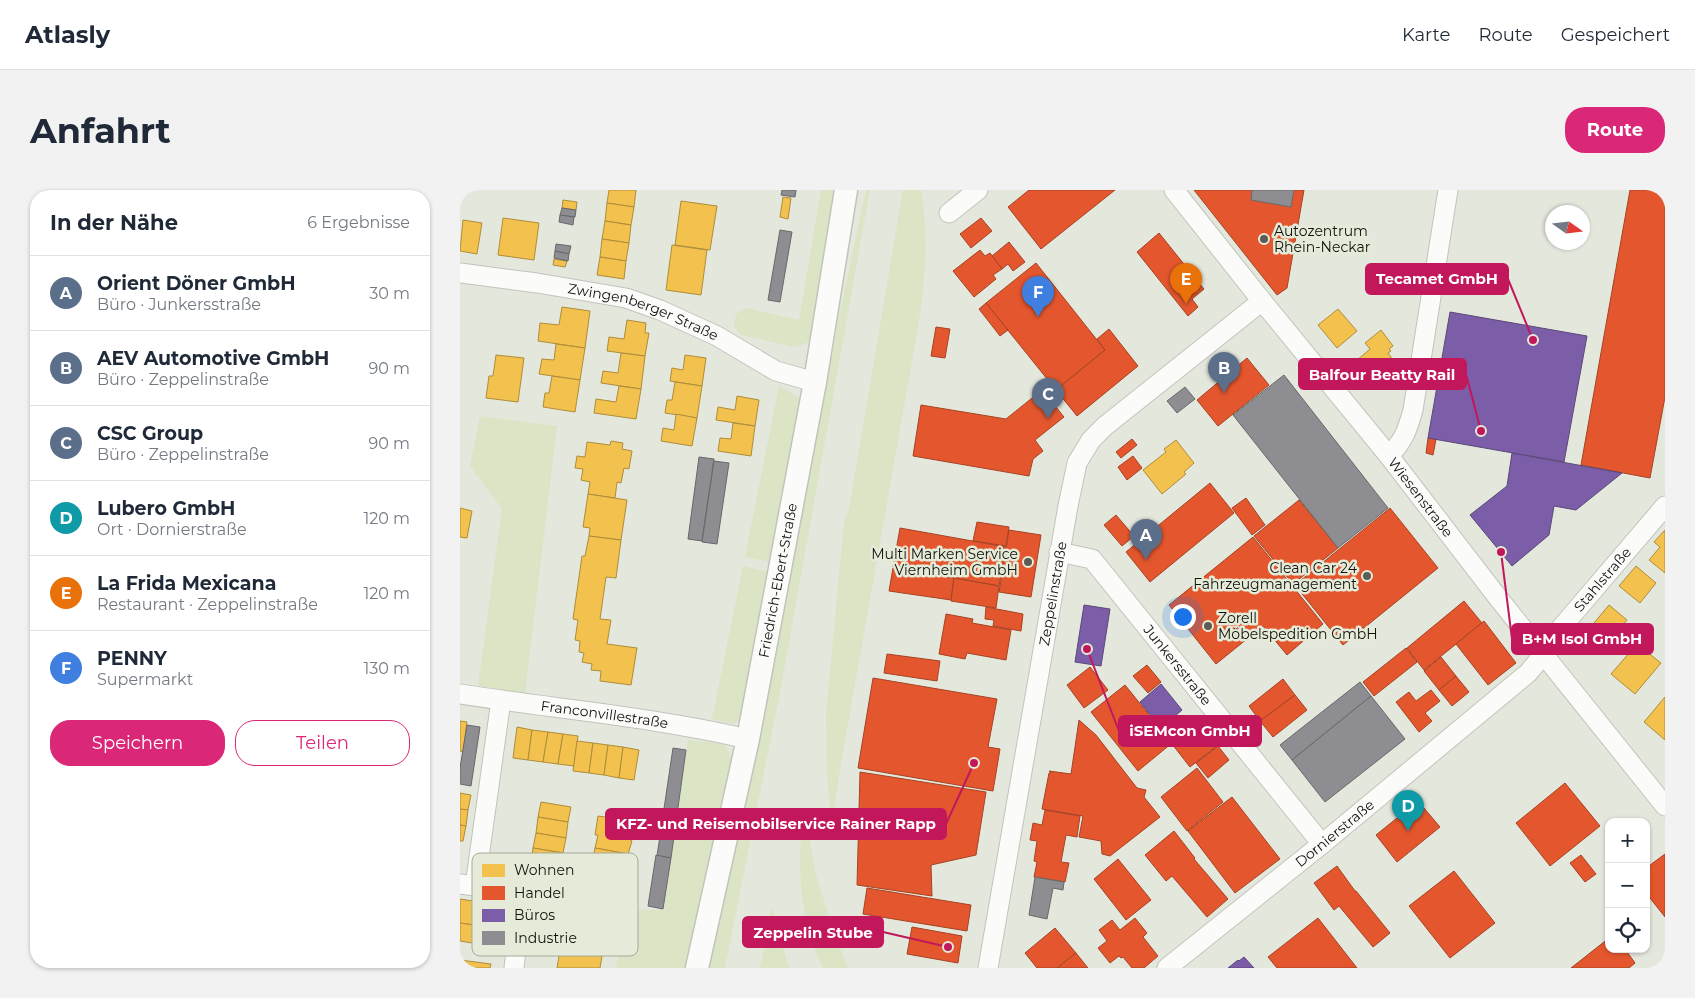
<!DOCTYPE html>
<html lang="de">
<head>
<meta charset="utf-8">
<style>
	body { margin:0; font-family:Montserrat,sans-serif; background:#f2f2f3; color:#1f2937 }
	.controls { position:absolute; right:15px; bottom:15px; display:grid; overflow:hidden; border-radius:10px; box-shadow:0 1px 4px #0004 }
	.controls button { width:45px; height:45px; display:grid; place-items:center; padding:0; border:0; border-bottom:1px solid #e0e1e3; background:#fff; color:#1f2937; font:25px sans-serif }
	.compass { position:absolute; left:1085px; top:15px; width:45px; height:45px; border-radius:50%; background:#fff; box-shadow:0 1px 4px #0004; rotate:104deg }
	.you { position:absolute; left:722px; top:426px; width:18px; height:18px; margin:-12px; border:4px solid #fff; border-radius:50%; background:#1a73e8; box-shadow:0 0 0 8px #1a73e833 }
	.badge { display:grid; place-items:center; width:32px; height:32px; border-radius:50%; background:#db2777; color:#fff; font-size:16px; font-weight:700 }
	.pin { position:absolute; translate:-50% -41px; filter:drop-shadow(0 1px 2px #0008) }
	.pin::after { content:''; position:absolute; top:26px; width:18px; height:15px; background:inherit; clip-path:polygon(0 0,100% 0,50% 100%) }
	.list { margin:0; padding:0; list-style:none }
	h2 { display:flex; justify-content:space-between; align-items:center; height:65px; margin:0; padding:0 20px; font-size:21px }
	h2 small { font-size:16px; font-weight:400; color:#747a83 }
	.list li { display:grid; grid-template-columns:32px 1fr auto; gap:15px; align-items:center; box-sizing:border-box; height:75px; padding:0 20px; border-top:1px solid #e0e1e3 }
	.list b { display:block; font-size:19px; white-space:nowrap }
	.list p { margin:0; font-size:16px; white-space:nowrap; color:#747a83 }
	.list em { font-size:16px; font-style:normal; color:#747a83 }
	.actions { display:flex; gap:10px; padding:15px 20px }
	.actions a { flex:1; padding:11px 0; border:1px solid #db2777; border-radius:20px; text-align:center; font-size:18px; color:#db2777 }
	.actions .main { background:#db2777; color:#fff }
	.icon { flex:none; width:28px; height:28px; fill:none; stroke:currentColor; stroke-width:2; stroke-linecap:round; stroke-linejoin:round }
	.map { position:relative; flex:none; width:1205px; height:778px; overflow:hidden; border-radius:20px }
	header { display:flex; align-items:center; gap:30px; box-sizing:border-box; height:70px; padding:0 25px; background:#fff; border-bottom:1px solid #e0e1e3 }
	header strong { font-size:24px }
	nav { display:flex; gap:28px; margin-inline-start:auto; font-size:18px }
	.intro { display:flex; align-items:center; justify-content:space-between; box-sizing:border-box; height:120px; padding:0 30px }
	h1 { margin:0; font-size:35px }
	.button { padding:12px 22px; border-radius:20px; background:#db2777; color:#fff; font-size:18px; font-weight:700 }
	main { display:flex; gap:30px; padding:0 30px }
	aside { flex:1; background:#fff; border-radius:20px; box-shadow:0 1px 4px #0004 }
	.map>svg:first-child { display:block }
	.green { fill:#dbe4c4 }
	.homes { fill:#f2c14e; stroke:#ae8d3a }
	.shops { fill:#e4572e; stroke:#a54324 }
	.offices { fill:#7b5ea7; stroke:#5b4879 }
	.industry { fill:#8d8d92; stroke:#68686a }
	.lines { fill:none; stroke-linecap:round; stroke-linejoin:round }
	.minor-casing { stroke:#c2c4bc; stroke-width:21 }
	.tertiary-casing { stroke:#c2c4bc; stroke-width:25 }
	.minor { stroke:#fbfbfa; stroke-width:19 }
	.tertiary { stroke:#fbfbfa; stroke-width:22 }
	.poi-dot { fill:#5b5d55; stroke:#e5ebd8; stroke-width:2 }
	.labels { text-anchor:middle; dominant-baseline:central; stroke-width:5; stroke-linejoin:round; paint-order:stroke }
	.poi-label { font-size:14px; fill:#11130d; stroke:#e5ebd8; text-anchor:start }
	.street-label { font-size:14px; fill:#11130d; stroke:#e5ebd8 }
	.key { fill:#e5ebd8; stroke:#a5aa9b; stroke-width:1 }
	.key-label { font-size:14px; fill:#11130d }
	.leader { fill:none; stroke:#c2185b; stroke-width:2 }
	.callout-dot { fill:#c2185b; stroke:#e5ebd8; stroke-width:2 }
	.callout { fill:#c2185b; stroke:#c2185b; stroke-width:2 }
	.callout-label { font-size:15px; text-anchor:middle; font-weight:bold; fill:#fff }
</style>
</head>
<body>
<header>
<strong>Atlasly</strong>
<nav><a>Karte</a><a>Route</a><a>Gespeichert</a></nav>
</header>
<div class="intro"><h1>Anfahrt</h1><a class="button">Route</a></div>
<main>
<aside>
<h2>In der Nähe<small>6 Ergebnisse</small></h2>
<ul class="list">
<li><span class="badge" style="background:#5c6f8a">A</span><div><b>Orient Döner GmbH</b><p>Büro · Junkersstraße</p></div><em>30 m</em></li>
<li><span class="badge" style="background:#5c6f8a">B</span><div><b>AEV Automotive GmbH</b><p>Büro · Zeppelinstraße</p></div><em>90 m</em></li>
<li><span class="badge" style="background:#5c6f8a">C</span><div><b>CSC Group</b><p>Büro · Zeppelinstraße</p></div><em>90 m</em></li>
<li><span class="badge" style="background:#0f9aa8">D</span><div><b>Lubero GmbH</b><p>Ort · Dornierstraße</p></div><em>120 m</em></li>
<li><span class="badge" style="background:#e8710a">E</span><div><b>La Frida Mexicana</b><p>Restaurant · Zeppelinstraße</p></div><em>120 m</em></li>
<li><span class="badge" style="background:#3f7fe0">F</span><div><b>PENNY</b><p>Supermarkt</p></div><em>130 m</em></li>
</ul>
<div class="actions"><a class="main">Speichern</a><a>Teilen</a></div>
</aside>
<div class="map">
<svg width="1205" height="778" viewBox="0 0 1205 778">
	<rect width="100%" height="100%" fill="#e4e7dc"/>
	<g class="green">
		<path d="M361,0H377L354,144L347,153L335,157L281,145L274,137L276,124L285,118L339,130Z"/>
		<path d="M406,0H410L319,508L265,778H249L269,690L352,266L369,184L378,131Z"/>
		<path d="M443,0H461C469,46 465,91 458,137L380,579L372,636L367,585L366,525L384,332L389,319Z"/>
		<path d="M319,196L340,208L310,372L285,367Z"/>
		<path d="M20,226L97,236L65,503L18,496L42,319L10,276Z"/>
		<path d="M283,376L308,382L281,529L273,534L252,529Z"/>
		<path d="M228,550L265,554L271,568L225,778H156L160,753L174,744L168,734L170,720H204Z"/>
		<path d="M343,617L356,685L375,746L388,778H363C337,725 338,675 343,617Z"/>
		<path d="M312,717L328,775L330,778H300Z"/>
	</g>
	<g class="homes">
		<path d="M149,0H176L174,17L147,13Z"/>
		<path d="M323,7L331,8L328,29L320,27Z"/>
		<path d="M103,10L117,12L116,20L102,18Z"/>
		<path d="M221,11L257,16L250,60L215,55Z"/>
		<path d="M147,13L174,17L171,35L145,31Z"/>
		<path d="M43,28L79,33L74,70L38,65Z"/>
		<path d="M3,30L22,33L17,64L0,61Z"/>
		<path d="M145,31L171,35L169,53L142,49Z"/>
		<path d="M142,49L169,53L166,71L140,67Z"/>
		<path d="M212,55L247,60L241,105L206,100Z"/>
		<path d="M140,67L166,71L164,89L137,85Z"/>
		<path d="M94,69L107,71L105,77L93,75Z"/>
		<path d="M102,117L130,121L125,158L78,151L80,133L99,135Z"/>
		<path d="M878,119L897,141L877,158L858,135Z"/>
		<path d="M167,130L186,133L185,143H189L185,166L147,161L149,147L164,149Z"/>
		<path d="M921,140L933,156L929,159L931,161L928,163L931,167L930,175L926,178L924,176L905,192L890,176L910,159L905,153Z"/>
		<path d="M96,154L125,158L120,190L79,184L82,169L94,170Z"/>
		<path d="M161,163L185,166L181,199L141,193L143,181L158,183Z"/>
		<path d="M36,165L64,168L58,212L26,208L29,186H33Z"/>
		<path d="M225,165L246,168L242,196L210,191L212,178L223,180Z"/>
		<path d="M92,186L120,190L115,222L83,217L85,203H89Z"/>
		<path d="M215,192L242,196L237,228L205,223L207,210H212Z"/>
		<path d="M159,196L181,199L176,229L134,223L136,209L156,212Z"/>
		<path d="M277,206L299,210L295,236L256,230L258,217L275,220Z"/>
		<path d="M216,224L237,228L232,256L201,251L203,238L214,240Z"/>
		<path d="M273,233L295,236L291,266L258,261L260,248L271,249Z"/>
		<path d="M716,250L734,273L724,282L726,284L702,304L683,280L706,262L704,259Z"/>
		<path d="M151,251L163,253L162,259L172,261L169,279L164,278L161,293L157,292L155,308L128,304L130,292L121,290L123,279L115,278L117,266L125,267L127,252L150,255Z"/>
		<path d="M128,304L167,310L161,350L129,346L130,338L123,337Z"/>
		<path d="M0,318L12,321L7,348L0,347Z"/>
		<path d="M1205,340V383L1189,370L1200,357L1194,352Z"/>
		<path d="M129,346L161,350L156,388L146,387L140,429L151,430L147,454L177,458L171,495L140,491L141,481L131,480L132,474L122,472L124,463L119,462L120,451L115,450L118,430L113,429L122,366H125Z"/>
		<path d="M1176,376L1196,393L1180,413L1159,396Z"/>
		<path d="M1149,415L1167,430L1142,460L1124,445Z"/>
		<path d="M1177,454L1201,473L1175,504L1151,484Z"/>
		<path d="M1205,507V550L1184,532Z"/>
		<path d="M0,531L7,532L3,562L0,561Z"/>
		<path d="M57,537L72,540L68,570L53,568Z"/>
		<path d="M72,540L88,542L83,572L68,570Z"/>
		<path d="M88,542L103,544L98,574L83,572Z"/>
		<path d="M103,544L118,546L114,576L98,574Z"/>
		<path d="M117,551L133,553L129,583L113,581Z"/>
		<path d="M133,553L148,555L144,585L129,583Z"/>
		<path d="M148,555L163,557L159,588L144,585Z"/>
		<path d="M163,557L179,560L174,590L159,588Z"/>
		<path d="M0,603L11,605L8,620L0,619Z"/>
		<path d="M81,612L111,617L108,632L78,627Z"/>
		<path d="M0,619L8,620L6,636L0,635Z"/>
		<path d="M138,626L173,631L170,650L172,651L168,664L135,658L138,645H135Z"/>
		<path d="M78,627L108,632L106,648L76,643Z"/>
		<path d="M0,635L6,636L3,651H0Z"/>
		<path d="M76,643L106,648L103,663L73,658Z"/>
		<path d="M73,658L103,663L101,678L71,674Z"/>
		<path d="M135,658L168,664V677H166L162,701L127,695L130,673H132Z"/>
		<path d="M0,709L39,715L36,738L0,733Z"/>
		<path d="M0,733L33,738L31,756L0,751Z"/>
		<path d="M106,742L144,748L142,766L104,761Z"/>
		<path d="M100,760L142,766L140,778H97Z"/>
		<path d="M0,770L31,774L30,778H0Z"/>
	</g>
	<g class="shops">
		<path d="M569,0H655L581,59L548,17Z"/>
		<path d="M734,0H844L827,98L817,105Z"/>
		<path d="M1170,0H1205V207L1190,288L1121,275Z"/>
		<path d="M521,28L532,41L511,58L500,44Z"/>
		<path d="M699,43L744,99L732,109L738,117L728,126L677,62Z"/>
		<path d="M549,52L565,72L553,81L548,74L542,79L532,66Z"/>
		<path d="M520,60L525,66L530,63L542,79L533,85L536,89L514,107L493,81Z"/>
		<path d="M576,73L645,160L596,200L526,113Z"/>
		<path d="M526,113L548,140L540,146L519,119Z"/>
		<path d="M476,137L490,139L485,168L471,166Z"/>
		<path d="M649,139L678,176L617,226L596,200L645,160L637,149Z"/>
		<path d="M787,168L809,195L758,236L737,210Z"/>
		<path d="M582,200L604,227L575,250L583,261L573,269L569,286L453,266L461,215L546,229Z"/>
		<path d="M968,248L976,249L973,265L966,263Z"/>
		<path d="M672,249L677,255L661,268L656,262Z"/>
		<path d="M673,266L682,278L667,290L658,277Z"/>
		<path d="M750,293L774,323L690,392L666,362Z"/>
		<path d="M786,308L805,335L792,345L772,318Z"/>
		<path d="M839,310L878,358L833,394L794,346Z"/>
		<path d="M930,318L978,378L883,455L835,395Z"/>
		<path d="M656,325L674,346L662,356L644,335Z"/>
		<path d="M517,332L549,337L546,356L513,351Z"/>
		<path d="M440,338L546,357L539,396L433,377Z"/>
		<path d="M549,340L581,345L571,407L539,402Z"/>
		<path d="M793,347L863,434L827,465L803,436L756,474L709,415Z"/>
		<path d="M433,378L494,388L491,410L429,401Z"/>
		<path d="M494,388L539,396L536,418L491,411Z"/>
		<path d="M1004,411L1022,433L964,480L947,458Z"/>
		<path d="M526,417L563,424L561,441L533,436L534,430L525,429Z"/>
		<path d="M486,424L513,429L512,433L551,440L546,470L507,463L505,469L479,464Z"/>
		<path d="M1024,431L1056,473L1028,495L996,454Z"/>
		<path d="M946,458L957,472L914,506L903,492Z"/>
		<path d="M427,464L480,471L477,491L424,483Z"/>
		<path d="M981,467L996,486L979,500L964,481Z"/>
		<path d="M687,475L701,492L688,503L673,486Z"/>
		<path d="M630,477L648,500L624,518L607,495Z"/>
		<path d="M996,486L1009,502L992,516L979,500Z"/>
		<path d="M413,488L537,509L528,557L540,559L533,601L398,578Z"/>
		<path d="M823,489L835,505L800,531L789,516Z"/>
		<path d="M665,495L712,553L678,581L631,522Z"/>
		<path d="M971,500L980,511L965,523L972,531L959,542L936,512L949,502L956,511Z"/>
		<path d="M835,505L847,520L813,547L800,531Z"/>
		<path d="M619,530L636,545L677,598L686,600L684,607L700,627L650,666L642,664L641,651L619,647L623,626L582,619L589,583H591L589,581L611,584Z"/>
		<path d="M739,533L757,556L730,577L712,554Z"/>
		<path d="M758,556L769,570L748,588L736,573Z"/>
		<path d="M737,578L763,612L727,641L701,607Z"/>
		<path d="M400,582L526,602L516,665L471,675L472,706L397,695Z"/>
		<path d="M1105,593L1140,636L1090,676L1056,633Z"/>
		<path d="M772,607L820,669L775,703L728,641Z"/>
		<path d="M958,611L980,637L937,672L916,645Z"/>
		<path d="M585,620L620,626L617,647L606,645L601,672L609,673L605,692L574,687L577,672L574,671L577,651L570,650L573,633L582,635Z"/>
		<path d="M714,641L735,668L734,669L768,709L747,727L712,686L706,691L685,665Z"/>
		<path d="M1205,664V727L1186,703V678Z"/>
		<path d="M1121,665L1136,684L1125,692L1110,673Z"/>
		<path d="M658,669L691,710L666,730L634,689Z"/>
		<path d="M877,676L895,701H896L930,743L913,757L879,716L874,720L854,693Z"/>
		<path d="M994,681L1035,733L990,768L949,716Z"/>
		<path d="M407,698L511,715L507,741L403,724Z"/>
		<path d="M675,728L687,743L683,747L698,766L684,778H672L663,767L661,768L659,766L650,773L638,758L647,751L639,740L652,730L660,740Z"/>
		<path d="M858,728L897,778H817L808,767Z"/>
		<path d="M452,737L502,746L498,773L447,764Z"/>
		<path d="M595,738L616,763L597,778H577L565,763Z"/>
		<path d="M1149,748V759H1165L1175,773L1169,778H1111Z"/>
		<path d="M616,763L628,778H597Z"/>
	</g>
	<g class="offices">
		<path d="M990,122L1127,146L1104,272L968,248Z"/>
		<path d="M1052,263L1162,283L1116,320L1094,316L1089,345L1052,376L1010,325L1047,296Z"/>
		<path d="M624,415L650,419L641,476L615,472Z"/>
		<path d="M701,494L722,520L701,538L680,512Z"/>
		<path d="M784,767L794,778H768L778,770L779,771Z"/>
	</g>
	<g class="industry">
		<path d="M322,0H336L335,7L321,5Z"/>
		<path d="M792,0H834L831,17L791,10Z"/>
		<path d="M102,18L116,20L115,27L100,25Z"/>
		<path d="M100,25L114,27L113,35L99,32Z"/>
		<path d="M320,40L332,42L320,112L308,110Z"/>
		<path d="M96,54L111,56L109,64L95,61Z"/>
		<path d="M95,61L109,64L108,71L94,68Z"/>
		<path d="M824,185L928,318L878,358L773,225Z"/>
		<path d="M725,197L735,209L717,223L707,211Z"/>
		<path d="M239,267L254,269L242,351L228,349Z"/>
		<path d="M254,271L269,273L257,354L242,352Z"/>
		<path d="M900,492L911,506L832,570L820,555Z"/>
		<path d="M911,506L945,549L865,612L832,570Z"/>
		<path d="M7,535L20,537L11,596L0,594V578Z"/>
		<path d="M213,558L226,560L211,668L197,666Z"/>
		<path d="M196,665L211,668L203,719L188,716Z"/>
		<path d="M575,687L604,692L603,700L593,698L587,729L569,725Z"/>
	</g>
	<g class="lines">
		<g class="minor-casing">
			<g id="minor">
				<path id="s1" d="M714,0L802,111L929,266L1039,409L1205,616"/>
				<path d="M489,23L518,0"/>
				<path id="s2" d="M0,83L77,93L166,108L200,120L257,146L316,181L355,192"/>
				<path d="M929,266C944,250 947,241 953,220L988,0"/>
				<path id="s3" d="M599,362L632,369L862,654"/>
				<path id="s4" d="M0,504C96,519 193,527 288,549"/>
				<path d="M0,694L42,700L62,708L54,778"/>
				<path d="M15,696L41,510"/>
				<path id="s5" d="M528,778L608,316L617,273L631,250L645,236L802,111"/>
				<path id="s6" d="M707,778L862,654L1068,483L1083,465L1095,445L1205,316"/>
			</g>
		</g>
		<g class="tertiary-casing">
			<g id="tertiary">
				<path id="s7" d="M237,778L288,549L355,192L386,0"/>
			</g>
		</g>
		<use href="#minor" class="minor"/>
		<use href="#tertiary" class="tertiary"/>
	</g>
	<g class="poi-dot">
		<circle cx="804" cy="49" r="5"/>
		<circle cx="568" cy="372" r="5"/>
		<circle cx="907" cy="386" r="5"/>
		<circle cx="748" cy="436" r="5"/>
	</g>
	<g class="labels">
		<g class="poi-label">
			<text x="814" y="41">Autozentrum<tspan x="814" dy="16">Rhein-Neckar</tspan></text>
			<text x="558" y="364" text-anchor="end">Multi Marken Service<tspan x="558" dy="16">Viernheim GmbH</tspan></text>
			<text x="897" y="378" text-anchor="end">Clean Car 24<tspan x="897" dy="16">Fahrzeugmanagement</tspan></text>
			<text x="758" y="428">Zorell<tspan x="758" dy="16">Möbelspedition GmbH</tspan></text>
		</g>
		<g class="street-label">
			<text stroke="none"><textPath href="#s2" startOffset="188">Zwingenberger Straße</textPath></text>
			<text stroke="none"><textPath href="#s1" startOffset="394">Wiesenstraße</textPath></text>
			<text stroke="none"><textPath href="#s6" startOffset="586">Stahlstraße</textPath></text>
			<text stroke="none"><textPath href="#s7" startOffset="396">Friedrich-Ebert-Straße</textPath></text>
			<text stroke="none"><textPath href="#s5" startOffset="380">Zeppelinstraße</textPath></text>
			<text stroke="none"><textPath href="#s3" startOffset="170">Junkersstraße</textPath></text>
			<text stroke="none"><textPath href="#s4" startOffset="146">Franconvillestraße</textPath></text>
			<text stroke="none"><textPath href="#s6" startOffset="215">Dornierstraße</textPath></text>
		</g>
	</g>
	<rect x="12" y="663" width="166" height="103" rx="8" class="key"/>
	<rect x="22" y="674" width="23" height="13" fill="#f2c14e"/>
	<rect x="22" y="696" width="23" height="14" fill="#e4572e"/>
	<rect x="22" y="719" width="23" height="13" fill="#7b5ea7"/>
	<rect x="22" y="741" width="23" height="14" fill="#8d8d92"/>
	<g class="key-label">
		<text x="54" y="685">Wohnen</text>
		<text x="54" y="708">Handel</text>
		<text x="54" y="730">Büros</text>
		<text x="54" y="753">Industrie</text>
	</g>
	<path class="leader" d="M1073 150L1048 89M1021 241L1006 184M1041 362L1052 449M627 459L659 541M514 573L486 634M488 757L423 742"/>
	<g class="callout-dot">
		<circle cx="1073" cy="150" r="5"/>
		<circle cx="1021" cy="241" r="5"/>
		<circle cx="1041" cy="362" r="5"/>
		<circle cx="627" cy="459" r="5"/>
		<circle cx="514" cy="573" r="5"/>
		<circle cx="488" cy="757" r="5"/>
	</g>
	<g class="callout">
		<rect x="906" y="74" width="142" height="30" rx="5"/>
		<rect x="839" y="169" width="167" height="30" rx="5"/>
		<rect x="1052" y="434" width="141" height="30" rx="5"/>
		<rect x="659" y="526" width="142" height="30" rx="5"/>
		<rect x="146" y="619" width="340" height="30" rx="5"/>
		<rect x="283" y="727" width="140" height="30" rx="5"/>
	</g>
	<g class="callout-label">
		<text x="977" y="94">Tecamet GmbH</text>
		<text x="922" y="190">Balfour Beatty Rail</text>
		<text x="1122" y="454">B+M Isol GmbH</text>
		<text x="730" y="546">iSEMcon GmbH</text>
		<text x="316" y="639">KFZ- und Reisemobilservice Rainer Rapp</text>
		<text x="353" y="748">Zeppelin Stube</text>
	</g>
</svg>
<div class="controls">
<button>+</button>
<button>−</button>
<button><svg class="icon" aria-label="locate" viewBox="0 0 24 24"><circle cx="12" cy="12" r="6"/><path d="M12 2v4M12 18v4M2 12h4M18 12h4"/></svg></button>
</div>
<svg class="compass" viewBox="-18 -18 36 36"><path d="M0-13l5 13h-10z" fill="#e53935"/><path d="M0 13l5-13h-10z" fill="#747a83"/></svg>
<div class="you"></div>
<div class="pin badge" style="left:686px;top:370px;background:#5c6f8a">A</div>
<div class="pin badge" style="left:764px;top:203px;background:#5c6f8a">B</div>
<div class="pin badge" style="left:588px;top:229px;background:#5c6f8a">C</div>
<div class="pin badge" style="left:948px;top:641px;background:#0f9aa8">D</div>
<div class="pin badge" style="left:726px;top:114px;background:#e8710a">E</div>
<div class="pin badge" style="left:578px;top:127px;background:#3f7fe0">F</div>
</div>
</main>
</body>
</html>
